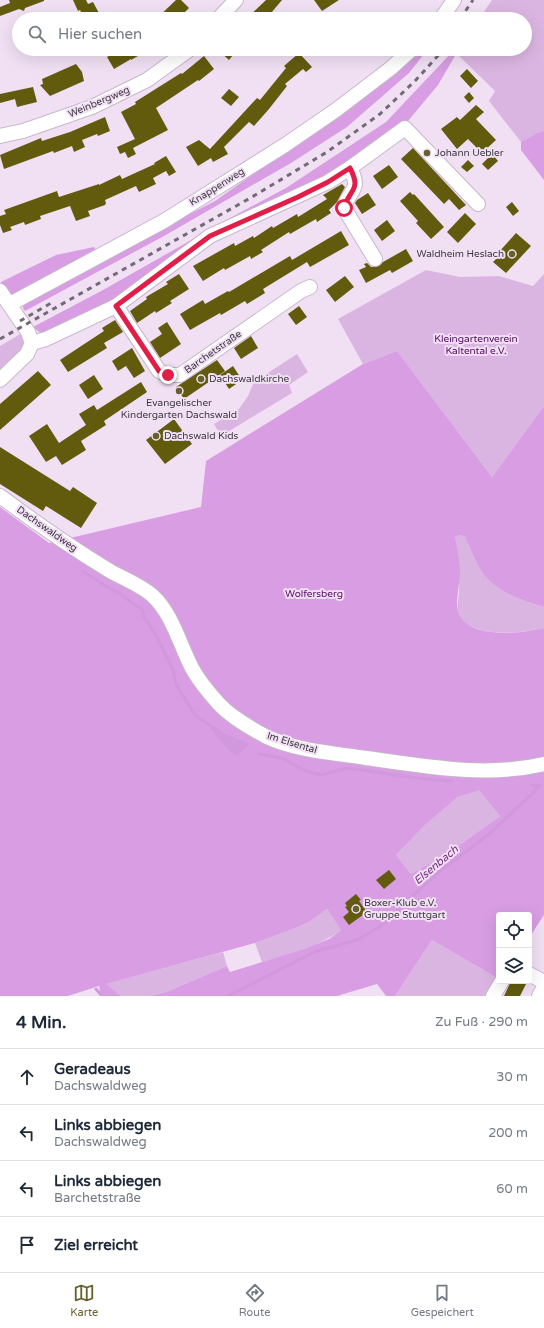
<!DOCTYPE html>
<html lang="de">
<head>
<meta charset="utf-8">
<style>
	body { margin:0; font-family:"Varela Round",sans-serif; background:#f2f2f3; color:#1f2937 }
	.controls { position:absolute; right:12px; bottom:12px; display:grid; overflow:hidden; border-radius:4px; box-shadow:0 4px 16px #0002 }
	.controls button { width:36px; height:36px; display:grid; place-items:center; padding:0; border:0; border-bottom:1px solid #e0e1e3; background:#fff; color:#1f2937; font:20px sans-serif }
	.stop { position:absolute; width:12px; height:12px; margin:-9px; border:3px solid #e11d48; border-radius:50%; background:#fff }
	.stop.end { background:#e11d48; border-color:#fff; box-shadow:0 1px 4px #0008 }
	.list { margin:0; padding:0; list-style:none }
	h2 { display:flex; justify-content:space-between; align-items:center; height:52px; margin:0; padding:0 16px; font-size:17px }
	h2 small { font-size:13px; font-weight:400; color:#747a83 }
	.list li { display:grid; grid-template-columns:26px 1fr auto; gap:12px; align-items:center; box-sizing:border-box; height:56px; padding:0 16px; border-top:1px solid #e0e1e3 }
	.list b { display:block; font-size:15px; white-space:nowrap }
	.list p { margin:0; font-size:13px; white-space:nowrap; color:#747a83 }
	.list em { font-size:13px; font-style:normal; color:#747a83 }
	.icon { flex:none; width:22px; height:22px; fill:none; stroke:currentColor; stroke-width:2; stroke-linecap:round; stroke-linejoin:round }
	.map { position:relative; flex:none; width:544px; height:996px; overflow:hidden }
	.search { position:absolute; background:#fff; box-shadow:0 4px 16px #0002; left:12px; right:12px; top:12px; height:44px; display:flex; align-items:center; gap:10px; box-sizing:border-box; padding:0 14px; border-radius:22px; color:#747a83; font-size:15px }
	.sheet { height:276px; background:#fff }
	nav { display:flex; justify-content:space-around; align-items:center; box-sizing:border-box; height:56px; border-top:1px solid #e0e1e3; background:#fff; font-size:11px; color:#747a83 }
	nav a { display:grid; justify-items:center; gap:2px }
	nav .on { color:#65612d }
	.map>svg:first-child { display:block }
	.green { fill:#dab5e1 }
	.forest { fill:#d89de3; fill-rule:evenodd }
	.water { fill:#d298dd }
	.lines { fill:none; stroke-linecap:round; stroke-linejoin:round }
	.stream { stroke:#d298dd; stroke-width:3 }
	.building { fill:#625b0e }
	.minor-casing { stroke:#c7b7ca; stroke-width:16 }
	.minor { stroke:#fff; stroke-width:14 }
	.rail { stroke:#736a76; stroke-width:3; stroke-dasharray:5 5; stroke-linecap:butt }
	.route { stroke:#e11d48; stroke-width:5 }
	.poi-dot { fill:#65612d; stroke:#f1e0f4; stroke-width:1.5 }
	.labels { text-anchor:middle; dominant-baseline:central; stroke-width:4; stroke-linejoin:round; paint-order:stroke }
	.street-label { font-size:10px; fill:#3f3941; stroke:#f1e0f4 }
	.poi-label { font-size:10px; fill:#3f3941; stroke:#f1e0f4; text-anchor:start }
	.park-label { font-size:10px; fill:#530a61; stroke:#f1e0f4 }
	.water-label { font-size:11px; font-style:italic; fill:#753082; stroke:#f1e0f4 }
</style>
</head>
<body>
<div class="map">
<svg width="544" height="996" viewBox="0 0 544 996">
	<rect width="100%" height="100%" fill="#f1e0f4"/>
	<g class="green">
		<path d="M492,0H544V131L537,133L521,142L489,101L495,91L458,55L462,49H525V19H479Z"/>
		<path d="M426,270L460,277L499,276L533,286L544,274V406L492,477L397,351L363,364L338,319Z"/>
		<path d="M22,333L24,349L0,374V346Z"/>
		<path d="M297,354L308,372L289,385L292,393L221,436L214,424L239,409L248,396L254,382Z"/>
		<path d="M460,535H465C470,548 476,564 484,575C498,592 524,602 544,607V628C523,633 472,639 460,616C455,606 460,596 459,586C458,569 456,553 455,537Z"/>
		<path d="M479,789L500,816L454,849L411,874L396,855L425,825L458,797Z"/>
		<path d="M327,909L341,930C318,947 290,954 262,962L255,943L293,929L309,922Z"/>
		<path d="M432,940L499,979L493,996H395Z"/>
		<path d="M223,952L227,966L166,992L151,996H121L105,984Z"/>
	</g>
	<g class="forest">
		<path d="M417,49H428L409,73L347,127L291,163L164,236L25,311L23,308L24,300L215,201L336,116L343,114L398,67Z"/>
		<path d="M455,49H459L438,85L403,127L333,176L210,236L115,303L43,335L33,327L103,290L230,218L286,188L386,122Z"/>
		<path d="M544,131V180L521,150V142L537,133Z"/>
		<path d="M94,247L99,255L11,298L1,282L56,255Z"/>
		<path d="M397,351L492,477L544,406V607C524,602 498,592 484,575C476,564 470,548 465,536L460,535L455,537C457,548 459,559 460,570C460,582 457,593 457,604C458,641 520,634 544,628V915L529,938V915H499V979L432,940L395,996H386L377,984L337,996H151L166,992L227,966L230,972L304,949L329,939L341,930L327,909L309,922L293,929L255,943L106,984L121,996H101L99,986L68,996H0V507L49,543L201,507L206,461L363,364ZM479,790L500,816L454,849L411,874L396,855L425,825L458,797Z"/>
	</g>
	<path class="water" d="M213,727C224,735 238,738 250,744L237,756C227,749 219,740 211,729Z"/>
	<g class="lines">
		<g class="stream">
			<path d="M83,571L104,585L119,593L132,603L142,609L144,617L156,635L173,670L176,684L195,715L221,733"/>
			<path d="M259,754L282,758L306,771L321,775L348,768L424,779L452,781"/>
			<path d="M531,785L539,786"/>
			<path d="M96,989L102,996"/>
			<path d="M228,996L314,952L357,940L384,924L403,905L439,872L488,835L531,795L540,785"/>
		</g>
	</g>
	<g class="building">
		<path d="M9,0H44V1L25,8L24,11L19,9L0,16V7L10,3Z"/>
		<path d="M73,0H86L88,4L93,2L100,15L92,19H85L80,10L78,11Z"/>
		<path d="M176,0H181L189,8L178,19H156Z"/>
		<path d="M266,0H282L266,19H246Z"/>
		<path d="M314,0H339L322,11Z"/>
		<path d="M121,49H150L131,60V59L114,69L107,57Z"/>
		<path d="M217,49H238L229,60Z"/>
		<path d="M299,53L312,67L306,72L303,69L285,84L287,86L269,109L254,126L249,122L224,147L228,154L213,162L211,158L198,166L186,147L199,140L210,149L257,98L260,100L286,68L284,66Z"/>
		<path d="M204,56L214,69L199,81L198,80L156,108L168,130L133,148L136,154L128,158L125,152L120,154L117,147L135,139L121,112L136,104L135,102L181,73L182,74Z"/>
		<path d="M76,64L82,72L84,81L50,96L40,85L43,84L42,79Z"/>
		<path d="M467,69L478,81L471,88L460,76Z"/>
		<path d="M33,87L37,102L17,107L15,99L0,103V94Z"/>
		<path d="M229,89L239,97L231,106L221,98Z"/>
		<path d="M469,92L474,98L469,103L464,97Z"/>
		<path d="M476,105L484,112L476,119L496,140L482,153L468,139L457,149L441,129L457,117L460,120Z"/>
		<path d="M105,117L110,131L98,136L97,134L82,140L85,147L74,152L72,146L54,153L53,151L4,169L0,155L41,138L42,141L70,132Z"/>
		<path d="M413,148L466,205L459,210L449,199L444,204L401,159Z"/>
		<path d="M492,154L498,161L488,170L482,164Z"/>
		<path d="M166,156L176,172L169,176L166,171L153,178L156,184L139,192L136,186L105,200L106,203L105,205L88,211L90,216L76,221L70,206L40,216L41,219L25,225L24,222L10,227L12,230L3,233L0,225V216L6,214L4,210L57,191L59,197L99,184V185L120,175L122,179L155,164L154,163Z"/>
		<path d="M468,160L474,166L467,172L461,167Z"/>
		<path d="M389,165L398,177L382,189L373,176Z"/>
		<path d="M342,184L345,187L337,202L329,210L331,213L317,222L316,219L290,234L289,232L261,250L263,252L251,259L250,256L225,270L224,268L203,281L193,266L234,243L235,246L253,236L254,238L272,226L273,228L297,214L298,217L327,199L323,195Z"/>
		<path d="M410,192L413,195L414,194L444,227L431,239L416,223L418,221L400,201Z"/>
		<path d="M368,193L376,205L362,214L355,203L357,200Z"/>
		<path d="M512,202L519,211L513,216L506,207Z"/>
		<path d="M465,213L476,224L458,243L447,232Z"/>
		<path d="M387,220L395,231L382,241L374,230Z"/>
		<path d="M341,231L349,245L310,267L307,262L263,289L265,293L247,304L245,301L221,315L220,313L190,330L180,314L203,300L205,304L228,291L229,292L290,256L292,260Z"/>
		<path d="M516,233L531,246L506,273L493,262L500,255L498,253Z"/>
		<path d="M406,249L413,261L392,273L390,270L366,283L359,270L366,267L364,264L367,263L371,267L379,266L383,262Z"/>
		<path d="M179,274L189,289L170,301L172,303L156,313L155,311L137,323L130,311L147,299L146,297L168,284L166,282Z"/>
		<path d="M345,276L354,287L335,302L326,290Z"/>
		<path d="M299,306L307,317L296,325L288,314Z"/>
		<path d="M115,320L123,332L104,343L107,348L68,372L60,360L104,331L102,328Z"/>
		<path d="M167,322L181,344L160,358L150,342L162,334L158,328Z"/>
		<path d="M251,336L258,348L241,359L234,348Z"/>
		<path d="M132,348L145,371L134,378L126,366L118,371L112,361Z"/>
		<path d="M217,360L225,371L184,399L176,387Z"/>
		<path d="M233,366L242,380L229,389L220,375Z"/>
		<path d="M38,371L51,385L0,430V404Z"/>
		<path d="M94,375L103,389L88,399L79,385Z"/>
		<path d="M141,382L147,392L104,421L106,425L81,441L86,450L62,465L56,456L46,462L29,436L47,424L59,443L86,425L79,414L94,405L97,410Z"/>
		<path d="M174,419L192,444L165,464L146,440Z"/>
		<path d="M0,447L70,491L73,487L97,503L81,528L46,506L43,511L0,484Z"/>
		<path d="M389,870L396,879L384,889L376,880Z"/>
		<path d="M356,894L361,900L359,901L367,912L349,925L343,917L349,912L345,907L347,906L345,903Z"/>
		<path d="M511,981H519L526,984L520,996H504Z"/>
	</g>
	<g class="lines">
		<g class="minor-casing">
			<g id="minor">
				<path d="M218,19L236,0"/>
				<path d="M441,19L454,0"/>
				<path d="M0,136L23,131L92,107L147,80L190,49"/>
				<path d="M350,168C362,191 349,189 344,208L375,259"/>
				<path d="M0,291L28,332L32,343L27,354L0,380"/>
				<path d="M10,304L164,221L285,145L336,110L391,68L412,49"/>
				<path d="M116,306L159,371L168,375H180L301,291L310,287"/>
				<path d="M32,343L46,339L116,306L210,236L328,182L350,168L405,128L478,204"/>
				<path d="M0,496C36,523 72,548 110,571C124,579 141,585 153,596C173,615 180,646 193,670C200,682 209,693 219,704C230,716 252,729 267,737C298,751 333,753 366,758C425,766 485,778 544,764"/>
				<path d="M529,974L544,982"/>
				<path d="M493,996L502,981"/>
				<path d="M539,996L544,987"/>
			</g>
		</g>
		<use href="#minor" class="minor"/>
		<g class="rail">
			<path d="M460,19L473,0"/>
			<path d="M20,321L53,302"/>
			<path d="M0,339L252,197L327,152L380,114L415,81L444,49"/>
		</g>
	</g>
	<g class="lines">
		<path class="route" d="M168,375L159,371L116,306L210,236L298,197L328,182L350,168C362,191 349,189 344,208"/>
	</g>
	<g class="poi-dot">
		<circle cx="427" cy="153" r="4"/>
		<circle cx="512" cy="254" r="4"/>
		<circle cx="201" cy="379" r="4"/>
		<circle cx="179" cy="391" r="4"/>
		<circle cx="156" cy="436" r="4"/>
		<circle cx="356" cy="909" r="4"/>
	</g>
	<g class="labels">
		<g class="street-label">
			<text transform="translate(99 102) rotate(-23)">Weinbergweg</text>
			<text transform="translate(217 187) rotate(-32)">Knappenweg</text>
			<text transform="translate(213 352) rotate(-35)">Barchetstraße</text>
			<text transform="translate(47 529) rotate(35)">Dachswaldweg</text>
			<text transform="translate(292 743) rotate(17)">Im Elsental</text>
		</g>
		<g class="poi-label">
			<text x="435" y="153">Johann Uebler</text>
			<text x="504" y="254" text-anchor="end">Waldheim Heslach</text>
			<text x="209" y="379">Dachswaldkirche</text>
			<text x="179" y="403" text-anchor="middle">Evangelischer<tspan x="179" dy="12">Kindergarten Dachswald</tspan></text>
			<text x="164" y="436">Dachswald Kids</text>
			<text x="364" y="903">Boxer-Klub e.V.<tspan x="364" dy="12">Gruppe Stuttgart</tspan></text>
		</g>
		<g class="park-label">
			<text x="476" y="339">Kleingartenverein<tspan x="476" dy="12">Kaltental e.V.</tspan></text>
			<text x="314" y="594">Wolfersberg</text>
		</g>
		<g class="water-label">
			<text transform="translate(436 865) rotate(-40)">Elsenbach</text>
		</g>
	</g>
</svg>
<div class="controls">
<button><svg class="icon" aria-label="locate" viewBox="0 0 24 24"><circle cx="12" cy="12" r="6"/><path d="M12 2v4M12 18v4M2 12h4M18 12h4"/></svg></button>
<button><svg class="icon" aria-label="layers" viewBox="0 0 24 24"><path d="M12 4l9 5-9 5-9-5zM3 14l9 5 9-5"/></svg></button>
</div>
<div class="stop" style="left:344px;top:208px"></div>
<div class="stop end" style="left:168px;top:375px"></div>
<div class="search"><svg class="icon" aria-label="search" viewBox="0 0 24 24"><circle cx="10" cy="10" r="6"/><path d="M15 15l6 6"/></svg>Hier suchen</div>
</div>
<section class="sheet">
<h2>4 Min.<small>Zu Fuß · 290 m</small></h2>
<ul class="list">
<li><svg class="icon" aria-label="ahead" viewBox="0 0 24 24"><path d="M12 20V5M6 11l6-6 6 6"/></svg><div><b>Geradeaus</b><p>Dachswaldweg</p></div><em>30 m</em></li>
<li><svg class="icon" aria-label="left" viewBox="0 0 24 24"><path d="M17 20v-9H6M10 6l-5 5 5 5"/></svg><div><b>Links abbiegen</b><p>Dachswaldweg</p></div><em>200 m</em></li>
<li><svg class="icon" aria-label="left" viewBox="0 0 24 24"><path d="M17 20v-9H6M10 6l-5 5 5 5"/></svg><div><b>Links abbiegen</b><p>Barchetstraße</p></div><em>60 m</em></li>
<li><svg class="icon" aria-label="arrive" viewBox="0 0 24 24"><path d="M6 21V4h12l-3 4 3 4H6"/></svg><div><b>Ziel erreicht</b></div></li>
</ul>
</section>
<nav>
<a class="on"><svg class="icon" aria-label="map" viewBox="0 0 24 24"><path d="M3 6l6-2 6 2 6-2v14l-6 2-6-2-6 2zM9 4v14M15 6v14"/></svg>Karte</a>
<a><svg class="icon" aria-label="directions" viewBox="0 0 24 24"><path d="M12 3l9 9-9 9-9-9zM9 14v-3h6M13 9l2 2-2 2"/></svg>Route</a>
<a><svg class="icon" aria-label="saved" viewBox="0 0 24 24"><path d="M7 4h10v16l-5-4-5 4z"/></svg>Gespeichert</a>
</nav>
</body>
</html>
